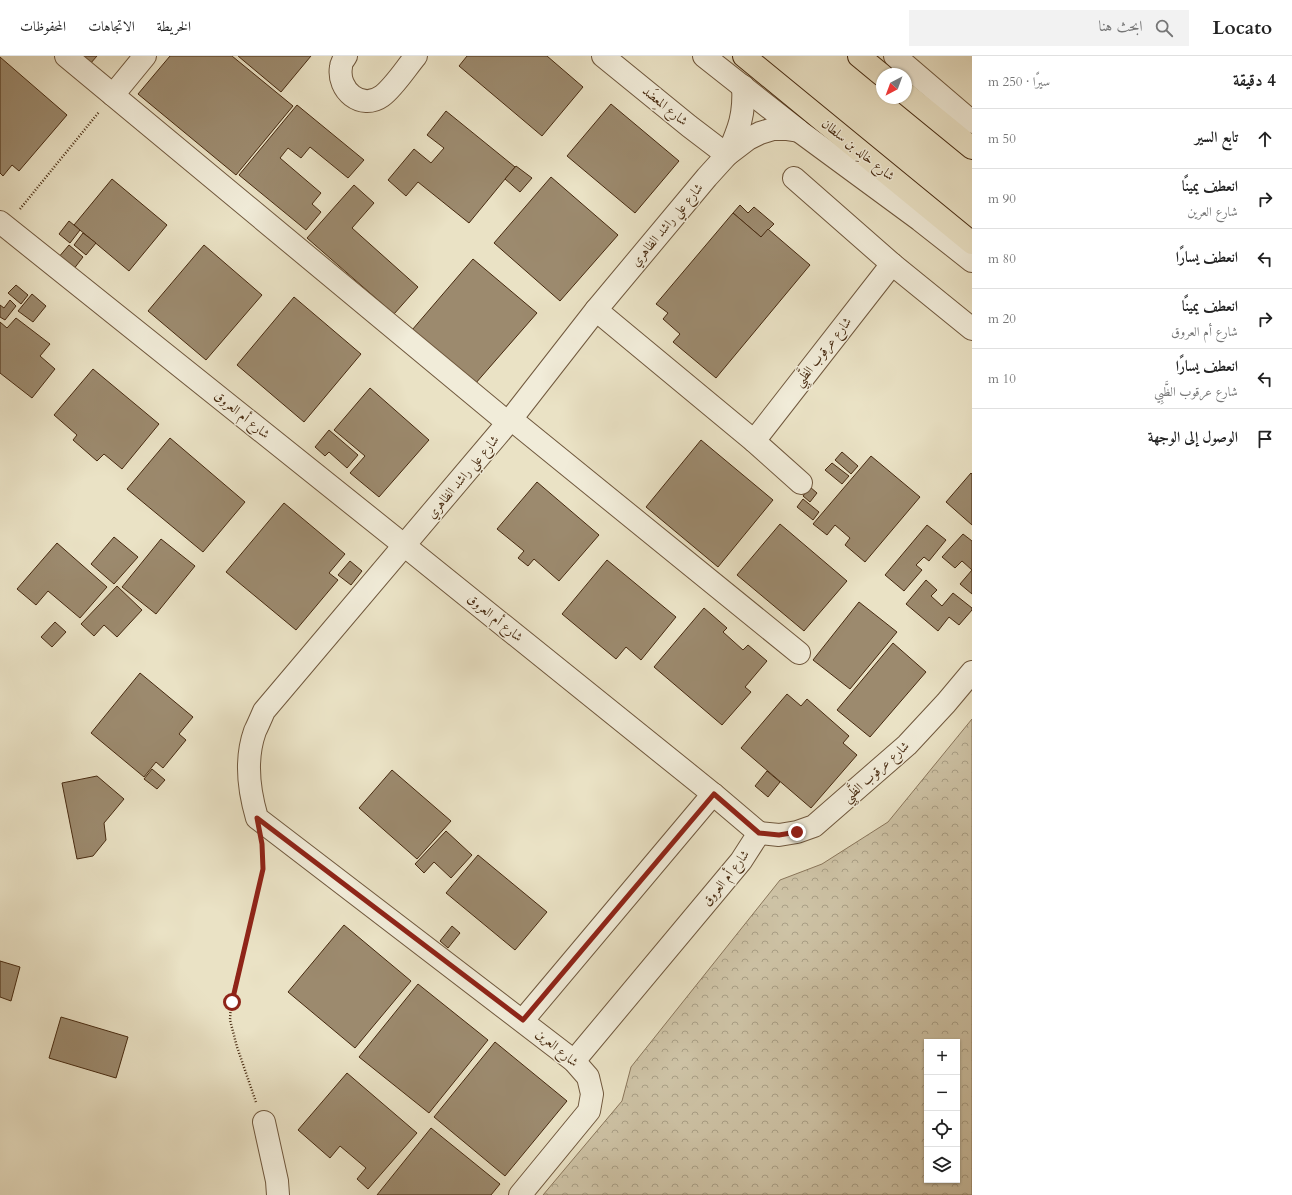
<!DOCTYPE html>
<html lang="ar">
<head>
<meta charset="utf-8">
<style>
	body { margin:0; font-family:Cardo,Amiri,serif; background:#f2f2f2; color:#222; direction:rtl }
	.controls { position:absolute; right:12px; bottom:12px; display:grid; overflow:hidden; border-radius:0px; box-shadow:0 1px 3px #0004 }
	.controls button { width:36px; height:36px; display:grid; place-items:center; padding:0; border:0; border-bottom:1px solid #e0e0e0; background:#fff; color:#222; font:20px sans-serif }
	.compass { position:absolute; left:876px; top:12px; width:36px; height:36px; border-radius:50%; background:#fff; box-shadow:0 1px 3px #0004; rotate:221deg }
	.stop { position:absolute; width:12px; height:12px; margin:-9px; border:3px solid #8f2418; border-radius:50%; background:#fff }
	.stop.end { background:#8f2418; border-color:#fff; box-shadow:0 1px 4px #0008 }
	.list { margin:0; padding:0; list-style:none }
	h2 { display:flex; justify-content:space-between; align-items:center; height:52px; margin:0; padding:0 16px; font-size:17px }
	h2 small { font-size:13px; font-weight:400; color:#767676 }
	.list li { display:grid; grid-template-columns:26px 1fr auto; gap:12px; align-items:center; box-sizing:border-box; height:60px; padding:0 16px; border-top:1px solid #e0e0e0 }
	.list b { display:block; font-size:15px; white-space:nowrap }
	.list p { margin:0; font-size:13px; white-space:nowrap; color:#767676 }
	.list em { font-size:13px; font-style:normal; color:#767676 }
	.icon { flex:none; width:22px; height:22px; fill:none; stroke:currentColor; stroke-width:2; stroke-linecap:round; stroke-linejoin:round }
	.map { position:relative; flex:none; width:972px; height:1139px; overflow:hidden; direction:ltr }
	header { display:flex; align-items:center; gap:24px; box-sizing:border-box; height:56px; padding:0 20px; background:#fff; border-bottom:1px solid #e0e0e0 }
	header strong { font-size:19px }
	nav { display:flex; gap:22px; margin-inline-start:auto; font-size:14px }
	.search { width:280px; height:36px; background:#f2f2f2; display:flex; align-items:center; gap:10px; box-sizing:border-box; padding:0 14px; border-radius:0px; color:#767676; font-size:15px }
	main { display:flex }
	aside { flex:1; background:#fff }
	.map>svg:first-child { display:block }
	.forest { fill:url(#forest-crowns); stroke:#8a765b; fill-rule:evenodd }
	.building { fill:#9c8a6e; stroke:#472a10 }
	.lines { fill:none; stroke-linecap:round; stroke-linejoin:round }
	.minor-casing { stroke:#70583d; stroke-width:24 }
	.major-casing { stroke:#472a10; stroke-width:24 }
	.path { stroke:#472a10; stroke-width:2.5; stroke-dasharray:1 2; stroke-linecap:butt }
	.minor { stroke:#f1ecd9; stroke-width:22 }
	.major { stroke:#eae2c5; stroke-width:22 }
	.route { stroke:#8f2418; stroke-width:5 }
	.labels { text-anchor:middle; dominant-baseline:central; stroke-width:3; stroke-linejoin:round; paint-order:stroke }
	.street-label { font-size:13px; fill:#472a10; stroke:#f1ecd9 }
</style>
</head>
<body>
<header>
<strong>Locato</strong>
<div class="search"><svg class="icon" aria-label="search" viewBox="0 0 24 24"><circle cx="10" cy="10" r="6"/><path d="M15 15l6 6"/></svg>ابحث هنا</div>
<nav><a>الخريطة</a><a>الاتجاهات</a><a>المحفوظات</a></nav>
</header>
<main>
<aside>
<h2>4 دقيقة<small>سيرًا · 250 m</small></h2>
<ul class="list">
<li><svg class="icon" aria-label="ahead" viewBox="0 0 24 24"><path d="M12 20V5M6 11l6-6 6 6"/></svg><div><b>تابع السير</b></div><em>50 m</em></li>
<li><svg class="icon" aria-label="right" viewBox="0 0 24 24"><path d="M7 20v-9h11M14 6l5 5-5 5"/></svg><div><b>انعطف يمينًا</b><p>شارع العرين</p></div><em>90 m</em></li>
<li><svg class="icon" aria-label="left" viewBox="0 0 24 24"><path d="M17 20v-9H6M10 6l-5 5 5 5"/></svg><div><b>انعطف يسارًا</b></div><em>80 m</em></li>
<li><svg class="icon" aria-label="right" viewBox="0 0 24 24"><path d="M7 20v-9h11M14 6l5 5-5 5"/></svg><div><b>انعطف يمينًا</b><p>شارع أم العروق</p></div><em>20 m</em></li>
<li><svg class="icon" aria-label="left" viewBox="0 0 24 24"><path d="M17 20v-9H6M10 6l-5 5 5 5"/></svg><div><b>انعطف يسارًا</b><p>شارع عرقوب الظَّبِي</p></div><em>10 m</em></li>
<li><svg class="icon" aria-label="arrive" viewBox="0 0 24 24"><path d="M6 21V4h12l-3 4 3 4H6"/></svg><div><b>الوصول إلى الوجهة</b></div></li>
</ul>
</aside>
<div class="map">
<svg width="972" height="1139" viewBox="0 0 972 1139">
	<defs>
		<pattern id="forest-crowns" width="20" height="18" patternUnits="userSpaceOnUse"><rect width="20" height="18" fill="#cec3a6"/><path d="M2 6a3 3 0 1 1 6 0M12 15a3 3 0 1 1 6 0" fill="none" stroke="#a99f86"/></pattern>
	</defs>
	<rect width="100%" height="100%" fill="#eae2c5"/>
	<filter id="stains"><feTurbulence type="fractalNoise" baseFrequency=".005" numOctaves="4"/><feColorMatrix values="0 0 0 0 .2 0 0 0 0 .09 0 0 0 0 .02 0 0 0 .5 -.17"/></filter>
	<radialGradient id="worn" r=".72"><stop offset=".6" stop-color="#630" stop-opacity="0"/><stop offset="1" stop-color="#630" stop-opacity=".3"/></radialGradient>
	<path class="forest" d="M972,663V1139H543L622,1045L631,1011L780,824L822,808L888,766ZM927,986H957V1124H927Z"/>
	<g class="building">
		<path d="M81,0H97L90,8Z"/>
		<path d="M170,0H232L293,50L236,119L138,38Z"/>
		<path d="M238,0H311L281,36Z"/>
		<path d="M467,0H547L583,31L542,80L459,10Z"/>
		<path d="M0,1L67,59L19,115L12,109L3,120L0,117Z"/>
		<path d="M611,48L679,105L635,157L567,100Z"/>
		<path d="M297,49L364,104L348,122L310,91L301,102L288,92L280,102L321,137L312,148L321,156L306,174L239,119Z"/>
		<path d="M446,55L515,111L469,167L418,126L406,140L388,124L414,93L431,107L444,92L427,79Z"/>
		<path d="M516,110L532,122L520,136L505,123Z"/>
		<path d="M551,121L618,179L560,245L494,187Z"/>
		<path d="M112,123L167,169L129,215L74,169Z"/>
		<path d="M354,129L374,147L352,172L418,231L394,258L307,182Z"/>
		<path d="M740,149L748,157L754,151L774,168L761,181L733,157Z"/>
		<path d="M733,157L761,181L768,173L810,209L716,322L673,286L680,278L663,263L668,257L656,248Z"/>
		<path d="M69,165L80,174L70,187L59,178Z"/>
		<path d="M83,177L96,187L86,199L74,189Z"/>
		<path d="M69,189L83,201L73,214L58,202Z"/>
		<path d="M204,189L262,239L206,304L148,255Z"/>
		<path d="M473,203L537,257L475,328L412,274Z"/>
		<path d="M16,229L28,239L21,248L8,237Z"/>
		<path d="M32,238L46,250L33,266L18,255Z"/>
		<path d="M294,241L361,298L304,366L237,309Z"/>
		<path d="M10,244L16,250L5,264L0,261V249L4,252Z"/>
		<path d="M16,262L50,288L40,300L55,313L32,342L0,317V266L7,272Z"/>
		<path d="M93,313L159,368L122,413L104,398L97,405L73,384L77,379L54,359Z"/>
		<path d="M370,332L429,384L379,441L350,417L365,400L334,374Z"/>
		<path d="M329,374L358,399L347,412L329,396L325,400L315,391Z"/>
		<path d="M170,382L245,446L203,496L127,433Z"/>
		<path d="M701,384L773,444L718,511L646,451Z"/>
		<path d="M842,396L858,410L851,418L835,404Z"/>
		<path d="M871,400L920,441L865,506L845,489L850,482L835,469L827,479L813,468Z"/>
		<path d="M832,407L849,420L842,428L825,414Z"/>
		<path d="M971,417L972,418V469L946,446Z"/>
		<path d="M537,426L599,479L559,525L534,503L528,510L518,502L524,495L497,473Z"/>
		<path d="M810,431L817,437L810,446L803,440Z"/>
		<path d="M803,443L819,456L813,464L797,451Z"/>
		<path d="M284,447L345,498L329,517L338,524L296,574L226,516Z"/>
		<path d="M780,468L847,525L804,575L737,519Z"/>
		<path d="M927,469L946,484L929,505L924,501L916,509L922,514L904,535L885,519Z"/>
		<path d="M963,478L972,485V514L962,505L955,512L942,501Z"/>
		<path d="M114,481L138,501L114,528L91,508Z"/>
		<path d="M161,483L195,510L156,558L122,531Z"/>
		<path d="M57,487L107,531L80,562L48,535L36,549L17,533Z"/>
		<path d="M607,504L676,561L641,604L626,591L616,603L562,558Z"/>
		<path d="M350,505L362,515L351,529L338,519Z"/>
		<path d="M972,514V538L960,528Z"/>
		<path d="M926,524L937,534L931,540L942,550L953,537L972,552V554L959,569L949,561L938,575L906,548Z"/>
		<path d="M117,530L142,554L117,581L104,569L94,580L81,568Z"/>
		<path d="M859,546L897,576L850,633L813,604Z"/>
		<path d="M704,552L727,572L723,576L743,594L748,589L767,605L745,631L751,636L722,669L654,611Z"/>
		<path d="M55,566L66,576L52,591L41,581Z"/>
		<path d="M893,587L926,616L870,681L837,654Z"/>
		<path d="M140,617L193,661L179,678L186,684L163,712L156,706L144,721L91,677Z"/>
		<path d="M787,638L801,650L807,643L849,680L843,687L857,699L811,752L741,692Z"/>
		<path d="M152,713L165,724L157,733L144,723Z"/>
		<path d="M392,714L451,765L417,803L359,752Z"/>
		<path d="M767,715L780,726L768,741L755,730Z"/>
		<path d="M97,720L124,743L104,767L106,784L93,800L77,803L62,727Z"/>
		<path d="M446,775L472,799L451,822L434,806L424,817L415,808Z"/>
		<path d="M478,799L547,856L515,894L446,837Z"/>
		<path d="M344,869L411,925L355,992L288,936Z"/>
		<path d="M452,870L460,877L448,892L440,885Z"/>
		<path d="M0,905L20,911L11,945L0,941Z"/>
		<path d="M418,928L488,984L429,1057L359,1001Z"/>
		<path d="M61,961L128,981L116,1022L49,1002Z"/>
		<path d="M495,986L567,1045L505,1120L434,1061Z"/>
		<path d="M347,1017L417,1077L368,1133L357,1123L366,1112L340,1090L330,1102L298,1074Z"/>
		<path d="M431,1072L500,1128L491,1139H377Z"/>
	</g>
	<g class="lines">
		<g class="minor-casing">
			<g id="minor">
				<path d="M66,0L508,367"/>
				<path d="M346,0C344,3 341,7 341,11C337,34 361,55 382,40C394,31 406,12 416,0"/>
				<path d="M603,0L689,70L727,99"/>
				<path d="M704,0L799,75L920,164L972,205"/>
				<path d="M895,0L972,66"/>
				<path d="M113,39L145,0"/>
				<path d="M728,98C739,73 745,58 743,30"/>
				<path d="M794,122L892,208L972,273"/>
				<path d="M0,166L405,490L713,738L759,777L741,805L574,1005"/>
				<path d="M596,254L754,385L801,427"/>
				<path d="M511,363L799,597"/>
				<path d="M754,385L892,208"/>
				<path d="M759,777L779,779L797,776L814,770L907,689L946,647L972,616"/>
				<path d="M523,964L713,738"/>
				<path d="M264,1066L277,1125L278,1139"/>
				<path d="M520,1139L589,1055L592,1038L588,1021L574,1005L257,762C249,735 245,703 255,675C258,669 261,662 264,655L511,363L596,254L707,121L727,99L748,83L760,77L773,73H786L799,75"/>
			</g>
		</g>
		<g class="major-casing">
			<g id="major">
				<path d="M744,0L972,187"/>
				<path d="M859,0L882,19"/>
				<path d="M906,38L972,92"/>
			</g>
		</g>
		<g class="path">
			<path d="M20,153L99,56"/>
			<path d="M256,1046L237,991L230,964L231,946L263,813L262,794"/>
		</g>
		<use href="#minor" class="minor"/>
		<use href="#major" class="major"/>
	</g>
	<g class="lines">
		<path class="route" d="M232,946L263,813L262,788L257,762L523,964L714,738L759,777L779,779L797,776"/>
	</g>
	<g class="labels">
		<g class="street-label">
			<text transform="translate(665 50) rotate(39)">شارع المِعضَد</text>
			<text transform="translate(858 94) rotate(39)">شارع خالِد بن سلطان</text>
			<text transform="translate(667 169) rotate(-50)">شارع علي راشد الظاهري</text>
			<text transform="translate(823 296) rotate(-52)">شارع عرقوب الظَّبِي</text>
			<text transform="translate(242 359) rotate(39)">شارع أم العروق</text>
			<text transform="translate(463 421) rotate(-50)">شارع علي راشد الظاهري</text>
			<text transform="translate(495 562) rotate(39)">شارع أم العروق</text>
			<text transform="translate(876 716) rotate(-42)">شارع عرقوب الظَّبِي</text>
			<text transform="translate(726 822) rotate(-52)">شارع أم العروق</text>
			<text transform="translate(557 992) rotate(40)">شارع العرين</text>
		</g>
	</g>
	<rect width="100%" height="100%" filter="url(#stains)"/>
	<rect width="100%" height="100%" fill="url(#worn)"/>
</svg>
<div class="controls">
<button>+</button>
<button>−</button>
<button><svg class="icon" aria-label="locate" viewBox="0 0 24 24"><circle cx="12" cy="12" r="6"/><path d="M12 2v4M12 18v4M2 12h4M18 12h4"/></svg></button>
<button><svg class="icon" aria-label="layers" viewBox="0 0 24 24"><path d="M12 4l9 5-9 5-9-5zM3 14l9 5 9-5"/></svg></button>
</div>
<svg class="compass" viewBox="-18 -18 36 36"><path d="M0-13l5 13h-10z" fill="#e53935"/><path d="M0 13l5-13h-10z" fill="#767676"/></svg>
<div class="stop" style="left:232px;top:946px"></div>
<div class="stop end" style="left:797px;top:776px"></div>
</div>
</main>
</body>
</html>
